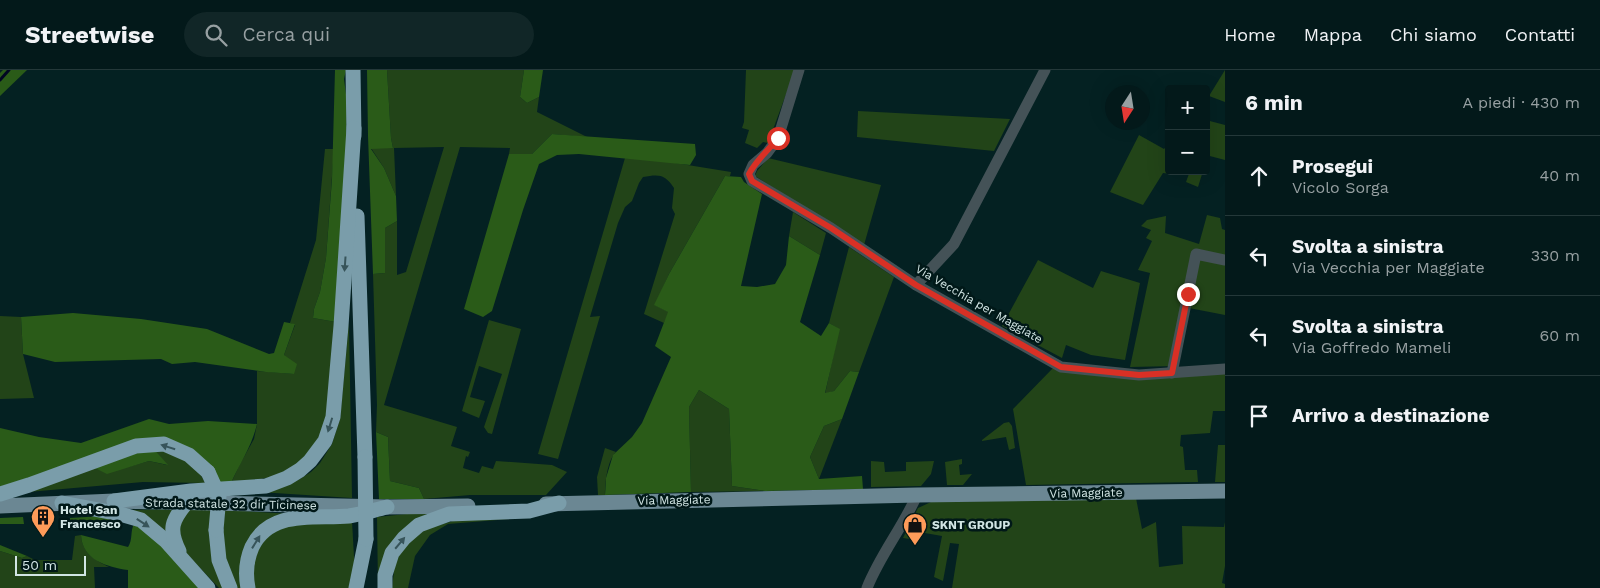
<!DOCTYPE html>
<html lang="it">
<head>
<meta charset="utf-8">
<style>
	body { margin:0; font-family:"Work Sans",sans-serif; background:#112627; color:#f1f3f6 }
	.controls { position:absolute; right:15px; top:15px; display:grid; overflow:hidden; border-radius:5px; box-shadow:0 5px 20px #0002 }
	.controls button { width:45px; height:45px; display:grid; place-items:center; padding:0; border:0; border-bottom:1px solid #243839; background:#03191a; color:#f1f3f6; font:25px sans-serif }
	.compass { position:absolute; left:1105px; top:15px; width:45px; height:45px; border-radius:50%; background:#03191a; box-shadow:0 5px 20px #0002; rotate:192deg }
	.scale { position:absolute; left:15px; bottom:12px; width:71px; box-sizing:border-box; padding-left:5px; border:2px solid #d1e5e4; border-top:0; font-size:14px; line-height:18px; white-space:nowrap; color:#d1e5e4; -webkit-text-stroke:4px #001818; paint-order:stroke }
	.stop { position:absolute; width:15px; height:15px; margin:-11px; border:4px solid #d93025; border-radius:50%; background:#fff }
	.stop.end { background:#d93025; border-color:#fff; box-shadow:0 1px 5px #0008 }
	.list { margin:0; padding:0; list-style:none }
	h2 { display:flex; justify-content:space-between; align-items:center; height:65px; margin:0; padding:0 20px; font-size:21px }
	h2 small { font-size:16px; font-weight:400; color:#97a0a2 }
	.list li { display:grid; grid-template-columns:32px 1fr auto; gap:15px; align-items:center; box-sizing:border-box; height:80px; padding:0 20px; border-top:1px solid #243839 }
	.list b { display:block; font-size:19px; white-space:nowrap }
	.list p { margin:0; font-size:16px; white-space:nowrap; color:#97a0a2 }
	.list em { font-size:16px; font-style:normal; color:#97a0a2 }
	.icon { flex:none; width:28px; height:28px; fill:none; stroke:currentColor; stroke-width:2; stroke-linecap:round; stroke-linejoin:round }
	.map { position:relative; flex:none; width:1225px; height:518px; overflow:hidden }
	header { display:flex; align-items:center; gap:30px; box-sizing:border-box; height:70px; padding:0 25px; background:#03191a; border-bottom:1px solid #243839 }
	header strong { font-size:24px }
	nav { display:flex; gap:28px; margin-inline-start:auto; font-size:18px }
	.search { width:350px; height:45px; background:#112627; display:flex; align-items:center; gap:12px; box-sizing:border-box; padding:0 18px; border-radius:28px; color:#97a0a2; font-size:19px }
	main { display:flex }
	aside { flex:1; background:#03191a }
	.map>svg:first-child { display:block }
	.green { fill:#224418 }
	.forest { fill:#2a5b18 }
	.lines { fill:none; stroke-linecap:round; stroke-linejoin:round }
	.stream { stroke:#000622; stroke-width:3 }
	.street { stroke:#445257; stroke-width:11 }
	.primary { stroke:#6b8793; stroke-width:15 }
	.highway { stroke:#7a9daa; stroke-width:15 }
	.highway-bridge { stroke:#7a9daa; stroke-width:15 }
	.oneway { fill:#37545a }
	.route { stroke:#d93025; stroke-width:6 }
	.labels { text-anchor:middle; dominant-baseline:central; stroke-width:5; stroke-linejoin:round; paint-order:stroke }
	.street-label { font-size:12px; fill:#d1e5e4; stroke:#001818 }
	.poi-label { font-size:12px; font-weight:bold; fill:#d1e5e4; stroke:#001818; text-anchor:start }
</style>
</head>
<body>
<header>
<strong>Streetwise</strong>
<div class="search"><svg class="icon" aria-label="search" viewBox="0 0 24 24"><circle cx="10" cy="10" r="6"/><path d="M15 15l6 6"/></svg>Cerca qui</div>
<nav><a>Home</a><a>Mappa</a><a>Chi siamo</a><a>Contatti</a></nav>
</header>
<main>
<div class="map">
<svg width="1225" height="518" viewBox="0 0 1225 518">
	<rect width="100%" height="100%" fill="#042122"/>
	<g class="green">
		<path d="M387,0H524L520,27L527,33L539,27L537,42L587,67L552,64L532,84H509L510,78L460,77L384,335L457,357L451,376L470,382L468,387L466,386L463,398L479,403L482,396L493,399L496,391L552,395L567,402L546,425H470L424,429L419,418L390,411L388,367L376,362L377,335L373,204L385,203V158L397,151V205L406,202L444,77L394,78L396,126L384,98L371,78H393L391,68Z"/>
		<path d="M746,0H795L768,73L763,72L757,78L745,73L749,60L742,58L744,52Z"/>
		<path d="M1225,0V32L1209,26Z"/>
		<path d="M858,41L1010,49L994,81L857,67Z"/>
		<path d="M1206,50L1225,55V90L1206,85Z"/>
		<path d="M1139,65L1164,79L1169,73V101H1172L1171,104L1163,103L1143,135L1110,122Z"/>
		<path d="M325,79H334L326,188L320,222L314,239L313,248L336,252L329,342L312,385L275,407L231,413L239,396L254,369L257,354V301L294,304L284,285L295,255L290,253L316,170Z"/>
		<path d="M625,88L663,91L731,102L730,106H725L669,204L655,235L669,242L664,253L644,244L675,144L672,138L674,118C665,104 659,104 643,107L639,113L632,131L625,137L618,153L590,247L600,246L558,389L538,384Z"/>
		<path d="M768,88L881,115L864,175L755,106L757,101Z"/>
		<path d="M1190,101H1203L1198,117L1186,112Z"/>
		<path d="M793,142L826,163L820,185L789,166Z"/>
		<path d="M1207,145L1220,148L1222,159L1225,160V245L1189,238L1177,296L1130,297L1150,203L1138,200L1152,171L1146,168L1151,160L1141,156L1147,150L1166,146L1165,163L1199,174Z"/>
		<path d="M849,177L894,207L859,302L850,301L834,321L825,324L839,259L829,253Z"/>
		<path d="M1038,190L1093,218L1101,201L1140,213L1125,290L1091,285L1066,275L1062,288L1002,256Z"/>
		<path d="M0,246L21,247L23,284L34,328L0,329Z"/>
		<path d="M489,250L521,259L492,364L488,363L484,357L502,304L479,296L470,327L485,331L479,348L462,341Z"/>
		<path d="M349,252L352,428L259,422L278,418L300,409L311,402L320,393L332,374L340,349Z"/>
		<path d="M1053,298L1225,304V341H1213L1210,363L1181,365L1180,376L1183,377L1185,400H1197L1198,412L1026,415L1013,339Z"/>
		<path d="M699,320L729,339L732,416L765,421L691,422L689,337Z"/>
		<path d="M842,349L819,409L810,387L824,356Z"/>
		<path d="M1009,352L1012,356L1015,378L1009,380L1006,367L982,371V370L1004,353Z"/>
		<path d="M1218,375H1225V412H1215Z"/>
		<path d="M153,378C174,383 196,391 205,413L143,412L28,422L93,397H128L149,391L167,395Z"/>
		<path d="M605,378L616,382C607,391 605,413 605,425H598L597,407Z"/>
		<path d="M962,389V394L959,395L960,405L972,404L963,415H947L945,392Z"/>
		<path d="M871,391L884,392L885,402L906,401V392L934,391L931,404L921,416L871,417Z"/>
		<path d="M1136,428L1142,459L1156,452L1159,497L1183,494L1182,456L1224,457L1225,452V496L1222,513L1225,514V518H952L959,474L950,473L943,511L934,507L942,466L919,462L917,470L903,468L918,438L931,432Z"/>
		<path d="M176,439L169,470L129,440Z"/>
		<path d="M187,440H210L211,473L225,518H219L185,482L177,454Z"/>
		<path d="M225,440L292,444L266,454L245,518H236L225,489L223,463Z"/>
		<path d="M426,442L427,447L412,454L378,518L377,447Z"/>
		<path d="M511,449L448,454L430,465L415,486L408,518H392L395,493L404,475L420,461L456,450Z"/>
		<path d="M352,451L355,505L351,518H254V487L267,466L287,455Z"/>
		<path d="M81,465C82,483 95,490 109,497H94L95,518H0V481L22,488L27,486L35,490H72L75,466Z"/>
	</g>
	<g class="forest">
		<path d="M3,0H27L0,26V3Z"/>
		<path d="M335,0H346L344,9L347,32L346,88L336,252L313,248L314,239L320,222L326,188L332,109Z"/>
		<path d="M367,0H387L391,68L393,78L371,79L384,98L396,126L397,151L385,158V203L373,204L368,66Z"/>
		<path d="M524,0H543L539,27L527,33L520,27Z"/>
		<path d="M552,64L695,74L696,85L690,95L579,84L557,85L539,94L523,140L492,241L483,247L464,239L509,84H532Z"/>
		<path d="M725,106L741,107L744,112L762,124L741,216L757,217L775,214L786,195L789,166L820,185L800,252L821,266L829,253L840,259L825,323L834,321L850,301L859,302L842,349L824,356L810,387L819,409L862,406L863,419L765,421L732,416L729,339L699,320L689,337L691,422L605,425L606,408L613,385L632,367L642,353L671,287L655,276L668,242L654,235L669,204Z"/>
		<path d="M73,243L141,249L207,259L269,284L274,283L284,252L295,254L284,285L297,294L294,304L266,302L195,292L172,294L161,289L55,292L23,284L21,247Z"/>
		<path d="M149,349L169,354L208,351L257,354C252,376 240,393 231,413H219L177,372L0,418V358L39,367L81,373Z"/>
		<path d="M376,362L388,367L390,411L419,418L424,429H379Z"/>
		<path d="M153,378L168,395L149,391L107,404L93,397Z"/>
		<path d="M103,446L115,449L113,454L98,459L76,460L70,454V448Z"/>
		<path d="M23,447L24,454H0V448Z"/>
		<path d="M134,454L154,468L201,518H128V500C107,497 82,490 81,465L128,477C133,470 130,461 134,454Z"/>
		<path d="M0,475L27,486L22,488L0,481Z"/>
	</g>
	<g class="lines">
		<path class="stream" d="M0,10L9,0"/>
		<g class="street">
			<path d="M799,0L778,68L767,83L753,95L749,104L752,111L831,158L916,215L1061,297L1139,305L1225,299"/>
			<path d="M916,215L954,174L1045,0"/>
			<path d="M1172,303L1196,184L1225,190"/>
			<path d="M867,518C880,485 903,457 917,425"/>
		</g>
		<g class="primary">
			<path d="M546,434L917,425L1225,421"/>
			<path d="M0,436L114,431L387,437L468,436"/>
		</g>
		<g class="highway">
			<path d="M353,0L354,66"/>
			<path d="M357,146L365,387"/>
			<path d="M0,424L29,415L136,376L164,374L189,385L208,402"/>
			<path d="M114,431L191,421L266,416L287,408L300,400L310,391L325,371L333,347L341,256L354,58"/>
			<path d="M62,433L120,444L141,450L166,471L208,518"/>
			<path d="M216,460L219,490L230,518"/>
			<path d="M179,481C168,459 172,450 187,432"/>
			<path d="M248,518C245,503 246,491 252,477C270,439 315,449 349,446C362,444 374,440 387,437"/>
			<path d="M356,518L366,469"/>
			<path d="M385,518V505L392,483L404,468L419,455L449,444L529,441L559,433"/>
		</g>
		<g class="highway-bridge">
			<path d="M365,387L366,469"/>
			<path d="M208,402L219,426L216,460"/>
		</g>
	</g>
	<defs><path id="oneway-solid" d="M-6-.8H1V-3.2L6.5 0L1 3.2V.8H-6Z" transform="scale(1.25)"/></defs>
	<g class="oneway">
		<use href="#oneway-solid" transform="translate(345 194) rotate(94)"/>
		<use href="#oneway-solid" transform="translate(330 355) rotate(107)"/>
		<use href="#oneway-solid" transform="translate(168 377) rotate(-163)"/>
		<use href="#oneway-solid" transform="translate(143 453) rotate(33)"/>
		<use href="#oneway-solid" transform="translate(256 472) rotate(-58)"/>
		<use href="#oneway-solid" transform="translate(400 473) rotate(-50)"/>
	</g>
	<g class="lines">
		<path class="route" d="M778,68C769,80 756,90 749,104L752,111L831,158L916,215L1061,297L1139,305L1172,303L1188,224"/>
	</g>
	<defs>
		<g id="building-pin" transform="scale(1.25)"><path d="M0 17L-7.5 6A9.5 9.5 0 1 1 7.5 6Z" fill="#fe9b59" stroke="#001818"/><path d="M-4-6H4V6H1V3H-1V6H-4ZM-2.5-4.3h1.7v1.8h-1.7ZM.8-4.3h1.7v1.8H.8ZM-2.5-1h1.7V.8h-1.7ZM.8-1h1.7V.8H.8Z" fill="#111"/></g>
		<g id="shop-pin" transform="scale(1.25)"><path d="M0 17L-7.5 6A9.5 9.5 0 1 1 7.5 6Z" fill="#fe9b59" stroke="#001818"/><path d="M-5-2.5h2.3a2.7 3.5 0 0 1 5.4 0H5L5.5 6h-11ZM-1.5-2.5h3a1.5 2.3 0 0 0-3 0Z" fill="#111"/></g>
	</defs>
	<g fill-rule="evenodd">
		<use href="#building-pin" x="43" y="447"/>
		<use href="#shop-pin" x="915" y="455"/>
	</g>
	<g class="labels">
		<g class="street-label">
			<text transform="translate(979 234) rotate(30)">Via Vecchia per Maggiate</text>
			<text transform="translate(1086 423) rotate(-1)">Via Maggiate</text>
			<text transform="translate(674 430) rotate(-1)">Via Maggiate</text>
			<text transform="translate(231 434) rotate(1)">Strada statale 32 dir Ticinese</text>
		</g>
		<g class="poi-label">
			<text x="60" y="440">Hotel San<tspan x="60" dy="14">Francesco</tspan></text>
			<text x="932" y="455">SKNT GROUP</text>
		</g>
	</g>
</svg>
<div class="controls">
<button>+</button>
<button>−</button>
</div>
<svg class="compass" viewBox="-18 -18 36 36"><path d="M0-13l5 13h-10z" fill="#e53935"/><path d="M0 13l5-13h-10z" fill="#97a0a2"/></svg>
<div class="scale">50 m</div>
<div class="stop" style="left:778px;top:68px"></div>
<div class="stop end" style="left:1188px;top:224px"></div>
</div>
<aside>
<h2>6 min<small>A piedi · 430 m</small></h2>
<ul class="list">
<li><svg class="icon" aria-label="ahead" viewBox="0 0 24 24"><path d="M12 20V5M6 11l6-6 6 6"/></svg><div><b>Prosegui</b><p>Vicolo Sorga</p></div><em>40 m</em></li>
<li><svg class="icon" aria-label="left" viewBox="0 0 24 24"><path d="M17 20v-9H6M10 6l-5 5 5 5"/></svg><div><b>Svolta a sinistra</b><p>Via Vecchia per Maggiate</p></div><em>330 m</em></li>
<li><svg class="icon" aria-label="left" viewBox="0 0 24 24"><path d="M17 20v-9H6M10 6l-5 5 5 5"/></svg><div><b>Svolta a sinistra</b><p>Via Goffredo Mameli</p></div><em>60 m</em></li>
<li><svg class="icon" aria-label="arrive" viewBox="0 0 24 24"><path d="M6 21V4h12l-3 4 3 4H6"/></svg><div><b>Arrivo a destinazione</b></div></li>
</ul>
</aside>
</main>
</body>
</html>
